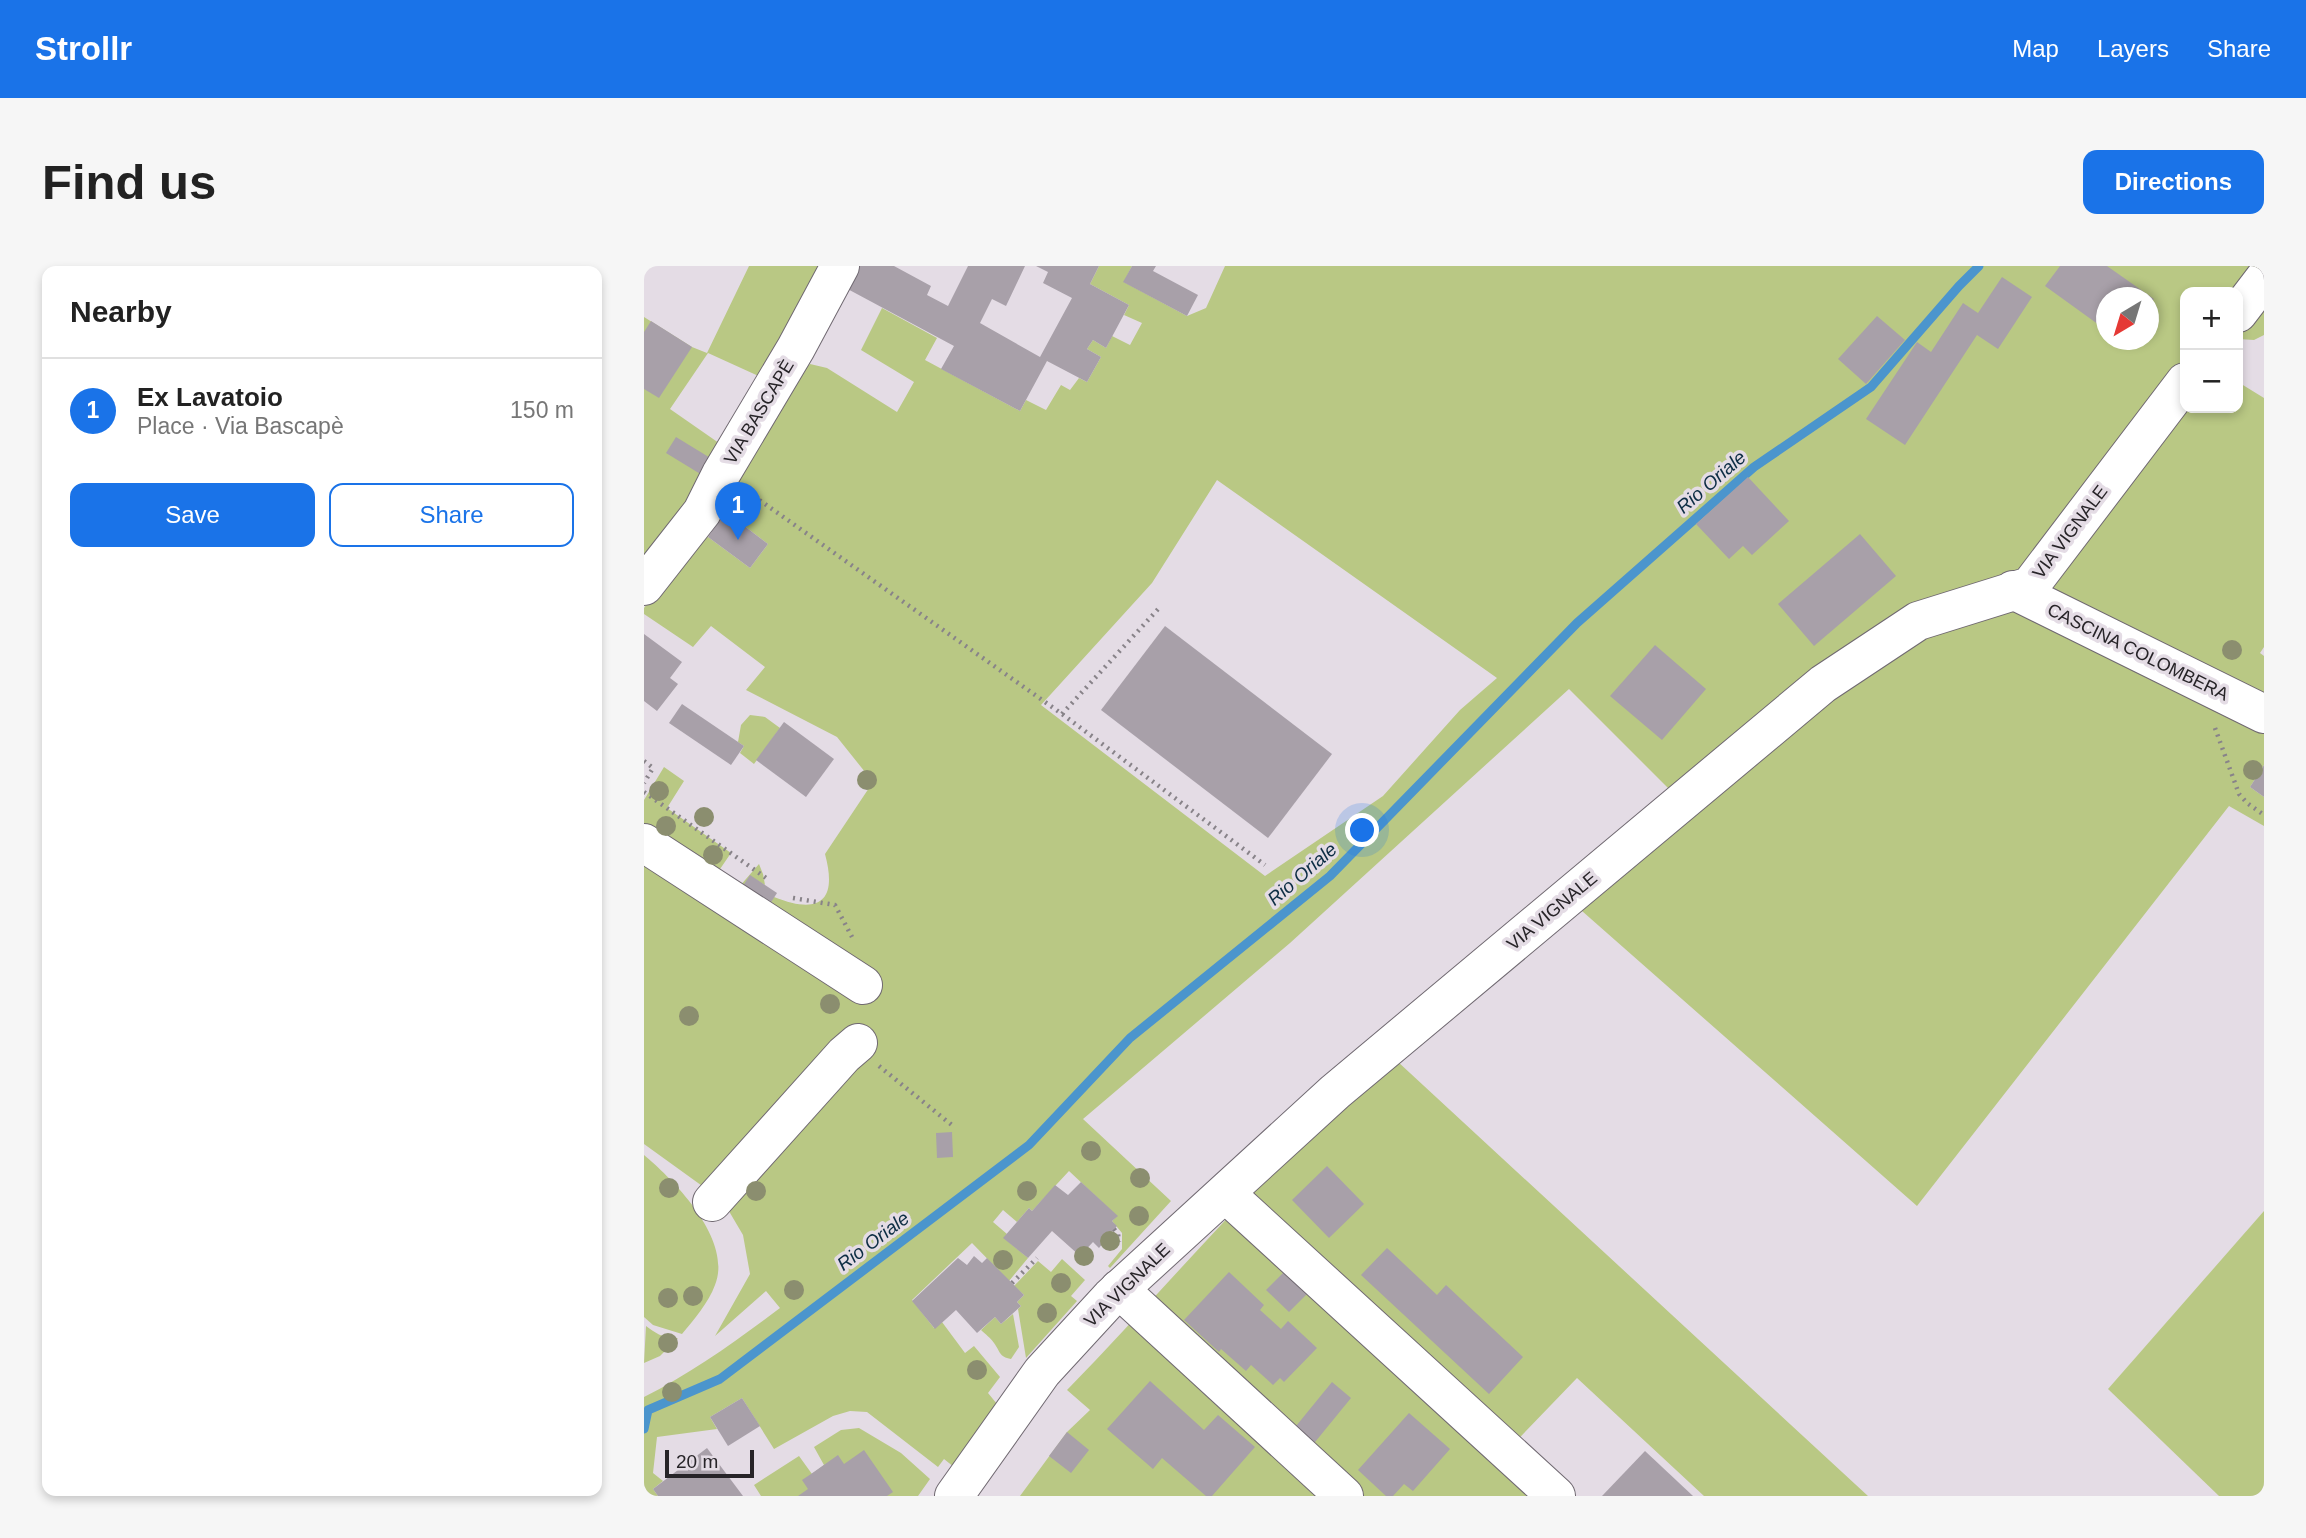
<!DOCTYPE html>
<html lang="en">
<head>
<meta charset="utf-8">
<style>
	body { margin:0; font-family:Helvetica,sans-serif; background:#f6f6f6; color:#222 }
	.controls { position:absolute; right:21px; top:21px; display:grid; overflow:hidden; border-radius:14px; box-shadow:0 4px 10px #0003 }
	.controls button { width:63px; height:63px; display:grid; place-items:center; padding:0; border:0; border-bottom:2px solid #e0e0e0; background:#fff; color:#222; font:35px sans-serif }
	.compass { position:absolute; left:1452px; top:21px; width:63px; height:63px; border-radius:50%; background:#fff; box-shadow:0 4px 10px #0003; rotate:218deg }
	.scale { position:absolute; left:21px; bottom:18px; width:89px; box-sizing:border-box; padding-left:7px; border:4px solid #272428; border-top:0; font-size:19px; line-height:24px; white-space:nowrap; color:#272428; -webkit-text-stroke:5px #e4dce5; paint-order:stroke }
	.you { position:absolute; left:719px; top:565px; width:24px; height:24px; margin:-18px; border:5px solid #fff; border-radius:50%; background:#1a73e8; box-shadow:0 0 0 10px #1a73e833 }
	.badge { display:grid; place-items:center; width:46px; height:46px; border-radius:50%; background:#1a73e8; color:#fff; font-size:23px; font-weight:700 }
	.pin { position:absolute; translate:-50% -58px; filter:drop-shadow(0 2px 4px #0008) }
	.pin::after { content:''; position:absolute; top:37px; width:24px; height:21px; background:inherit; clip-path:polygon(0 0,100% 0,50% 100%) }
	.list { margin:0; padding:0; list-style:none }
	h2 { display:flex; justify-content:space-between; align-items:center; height:91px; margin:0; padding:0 28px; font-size:30px }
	h2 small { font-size:23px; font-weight:400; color:#767676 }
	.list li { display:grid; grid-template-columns:46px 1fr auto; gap:21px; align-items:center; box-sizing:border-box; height:105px; padding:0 28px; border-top:2px solid #e0e0e0 }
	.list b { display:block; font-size:26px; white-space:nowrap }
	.list p { margin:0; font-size:23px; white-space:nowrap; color:#767676 }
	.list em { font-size:23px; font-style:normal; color:#767676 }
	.actions { display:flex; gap:14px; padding:21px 28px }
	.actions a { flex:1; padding:16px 0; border:2px solid #1a73e8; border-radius:14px; text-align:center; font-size:24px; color:#1a73e8 }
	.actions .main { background:#1a73e8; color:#fff }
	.map { position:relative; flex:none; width:1620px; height:1230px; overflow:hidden; border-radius:14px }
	header { display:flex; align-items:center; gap:42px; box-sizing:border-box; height:98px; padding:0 35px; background:#1a73e8; color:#fff }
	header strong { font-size:33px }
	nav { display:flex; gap:38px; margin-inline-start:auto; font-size:24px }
	.intro { display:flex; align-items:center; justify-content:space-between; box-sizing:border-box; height:168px; padding:0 42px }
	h1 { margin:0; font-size:49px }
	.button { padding:18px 32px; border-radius:14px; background:#1a73e8; color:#fff; font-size:24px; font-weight:700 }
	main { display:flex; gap:42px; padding:0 42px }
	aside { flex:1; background:#fff; border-radius:14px; box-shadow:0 4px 10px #0003 }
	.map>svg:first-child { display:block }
	.green { fill:#b9c884; fill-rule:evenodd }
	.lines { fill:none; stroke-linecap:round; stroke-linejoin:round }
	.stream { stroke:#4b95cd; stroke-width:9 }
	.building { fill:#a8a0a9 }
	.minor-casing { stroke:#706971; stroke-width:40 }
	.path { stroke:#888389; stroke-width:4.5; stroke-dasharray:2 5; stroke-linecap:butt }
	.minor { stroke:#fff; stroke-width:38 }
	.tree { fill:#8b8e6f }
	.labels { text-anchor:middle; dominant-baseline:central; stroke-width:7; stroke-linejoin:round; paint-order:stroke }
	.street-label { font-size:18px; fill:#272428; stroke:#e4dce5 }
	.water-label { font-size:19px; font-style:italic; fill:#0d2d44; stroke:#e4dce5 }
</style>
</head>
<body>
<header>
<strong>Strollr</strong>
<nav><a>Map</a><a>Layers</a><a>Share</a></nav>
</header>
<div class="intro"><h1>Find us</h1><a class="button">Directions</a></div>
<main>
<aside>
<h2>Nearby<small></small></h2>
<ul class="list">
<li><span class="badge">1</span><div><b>Ex Lavatoio</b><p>Place · Via Bascapè</p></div><em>150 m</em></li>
</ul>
<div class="actions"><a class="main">Save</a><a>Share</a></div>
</aside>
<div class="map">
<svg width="1620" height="1230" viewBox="0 0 1620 1230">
	<rect width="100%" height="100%" fill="#e4dce5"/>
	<g class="green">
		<path d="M105,0H183L121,113L64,87L26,143L95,191L0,313V51L48,81L63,87Z"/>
		<path d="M455,0H488L480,16L543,50L562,42L581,0H1617L1594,26H1541V99L1382,309L1025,523L925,423L646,677L439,853L527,935L466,1002L464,1000L478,983V967L468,955L473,950L425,905L388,945L385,942L373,956L359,944L349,956L363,968L360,972L384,992L365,1015L328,977L268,1034L290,1062L298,1056L321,1087L330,1080L356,1111L344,1127L358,1144L315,1205L300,1193L294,1201L223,1146L206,1145L189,1150L130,1183L98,1132L66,1151L73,1163L13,1171L9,1207L19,1215L9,1223L14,1230H0V1131C49,1106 92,1075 136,1042L122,1025L71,1070L106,1008L99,969L79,935L0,878V534L20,501L40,515L23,542L87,587L74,606L95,621L115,598L119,608L121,619L106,610L123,641L130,631C175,649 194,636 181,588L229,516L193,471L102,424L121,401L67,360L49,381L0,348V342L49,272L64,271L106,302L124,278L82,246L87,223L144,120L166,98L183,102L253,146L270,116L217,84L238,42L293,72L281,94L376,145L382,134L402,144L417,119L426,124L435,112L443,116L457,91L443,83L449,74L462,82L468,70L486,79L498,57L480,49L485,39L446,18ZM1462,32H1504V74H1462ZM573,214L853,412L816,444L739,530L621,610L397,439L508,317Z"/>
		<path d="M1620,27V69L1610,74L1594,73V61Z"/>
		<path d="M1594,116L1620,132V381L1616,387L1620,390V439L1397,317L1541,142H1594Z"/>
		<path d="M1370,336L1620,463V499L1606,521L1620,531V560L1585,540L1273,940L938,645L1074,525L1240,387Z"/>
		<path d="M106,449L121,451L136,462L110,498L96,487L100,480L94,476L97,459Z"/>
		<path d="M753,795L1224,1230H1060L933,1112L858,1190L897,1230H376L423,1166L446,1144L423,1124C508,1037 586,943 675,861C700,838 727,817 753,795Z"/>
		<path d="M0,889C31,915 89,974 71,1019C65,1036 49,1055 38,1068L9,1059L0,1051Z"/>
		<path d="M1620,945V1230H1575L1464,1123Z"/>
		<path d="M418,993L441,1014L427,1030L433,1035L382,1092L374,1043L377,1040L373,1036L380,1029L370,1020L394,995L407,1006Z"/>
		<path d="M369,1048L375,1081L367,1093C355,1091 356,1085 350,1077C347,1072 341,1068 337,1064L351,1051L357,1058Z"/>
		<path d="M2,1060C11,1067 22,1074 34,1072L16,1090L0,1097Z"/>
		<path d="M215,1162L257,1187L286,1213L274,1230H117L110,1219L155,1190L168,1208L180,1199L170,1181L197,1164Z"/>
	</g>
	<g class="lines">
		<path class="stream" d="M0,1163L4,1144L76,1113L385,879L486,772L686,610L933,357L1110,201L1227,121L1315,20L1335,0"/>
	</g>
	<g class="building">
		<path d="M208,0H250L287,20L283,29L304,40L324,0H381L362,40L348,33L336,57L396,91L428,32L399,17L404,6L392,0H455L446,18L485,39L462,82L449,74L443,83L457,91L443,116L403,95L376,145L297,103L310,80L198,20Z"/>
		<path d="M488,0H512L509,5L554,29L543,50L479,16Z"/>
		<path d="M1416,0H1463L1510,33L1504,40V32H1462V64L1401,20Z"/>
		<path d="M1358,11L1388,31L1354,83L1333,69L1261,179L1222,153L1273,76L1287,86L1319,37L1334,47Z"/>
		<path d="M1233,50L1261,74L1222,118L1194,93Z"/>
		<path d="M7,55L48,81L15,132L0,123V66Z"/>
		<path d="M32,171L68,193L58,209L22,187Z"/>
		<path d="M1104,211L1145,255L1108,289L1099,280L1085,293L1052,258Z"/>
		<path d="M82,246L124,278L106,302L64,271Z"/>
		<path d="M1216,268L1252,310L1170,380L1134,338Z"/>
		<path d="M521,360L688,488L624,572L457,444Z"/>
		<path d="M0,368L38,396L26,412L34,418L13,445L0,435Z"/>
		<path d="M1011,379L1062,423L1018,474L966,430Z"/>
		<path d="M38,438L100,480L87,499L25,457Z"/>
		<path d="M140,456L190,493L162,531L112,494Z"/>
		<path d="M1620,499V531L1606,521Z"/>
		<path d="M106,609L133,627L124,641L97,623Z"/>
		<path d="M308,866L309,891L293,892L292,867Z"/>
		<path d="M683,900L720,938L685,972L648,934Z"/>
		<path d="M437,916L474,950L468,955L473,960L455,982L449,976L436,990L408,965L384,992L359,972L385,942L388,945L411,919L424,929Z"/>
		<path d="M743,982L793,1029L802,1019L879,1091L845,1128L717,1009Z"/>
		<path d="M330,990L338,997L343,992L380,1029L373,1036L377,1040L357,1058L351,1051L333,1067L312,1044L291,1063L268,1035L314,992L323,999Z"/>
		<path d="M649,997L672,1019L645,1046L622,1024Z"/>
		<path d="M585,1006L620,1039L616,1044L637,1063L644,1055L673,1082L640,1116L636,1112L629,1119L607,1099L602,1105L577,1083L575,1086L540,1054Z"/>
		<path d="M506,1115L560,1164L574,1149L611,1181L568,1230H562L518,1192L509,1203L463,1163Z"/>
		<path d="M688,1116L707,1132L667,1181L648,1165Z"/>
		<path d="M98,1132L116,1160L84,1180L66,1151Z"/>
		<path d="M765,1147L806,1183L769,1225L760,1218L749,1230H742L714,1204Z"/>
		<path d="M423,1166L445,1184L427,1207L405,1190Z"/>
		<path d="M63,1182L99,1230H14L9,1223Z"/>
		<path d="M220,1184L249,1226L243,1230H154L164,1223L158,1214L167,1208L194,1189L200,1198Z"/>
		<path d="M1001,1185L1049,1230H958Z"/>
	</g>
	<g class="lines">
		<g class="minor-casing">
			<g id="minor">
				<path d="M1594,47L1620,13"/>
				<path d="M0,320L58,246L77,208L152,82L196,0"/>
				<path d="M1369,324L1620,448"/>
				<path d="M0,577L219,719"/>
				<path d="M582,928L912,1230"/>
				<path d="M68,936L200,789L214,777"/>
				<path d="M475,1023L700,1230"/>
				<path d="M310,1230L398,1106L467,1031L691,826L1179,418L1274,355L1386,320L1541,116"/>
			</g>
		</g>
		<g class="path">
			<path d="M104,226L418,448L621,599"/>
			<path d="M418,448L516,341"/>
			<path d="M1571,462L1595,528L1603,537L1620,549"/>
			<path d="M0,495L9,502L0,517"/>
			<path d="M0,526L125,614"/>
			<path d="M149,632L191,639L208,671"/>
			<path d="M235,800L309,860"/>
			<path d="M470,963L474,968L475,976"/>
			<path d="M368,1017L393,992"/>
		</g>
		<use href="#minor" class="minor"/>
	</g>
	<g class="tree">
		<circle cx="1588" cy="384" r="10"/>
		<circle cx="1609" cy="504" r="10"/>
		<circle cx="223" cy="514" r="10"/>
		<circle cx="15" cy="525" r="10"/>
		<circle cx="60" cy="551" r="10"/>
		<circle cx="22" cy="560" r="10"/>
		<circle cx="69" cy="589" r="10"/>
		<circle cx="186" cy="738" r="10"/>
		<circle cx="45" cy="750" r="10"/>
		<circle cx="447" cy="885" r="10"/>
		<circle cx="496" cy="912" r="10"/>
		<circle cx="25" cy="922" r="10"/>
		<circle cx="112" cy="925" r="10"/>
		<circle cx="383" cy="925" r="10"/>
		<circle cx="495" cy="950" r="10"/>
		<circle cx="466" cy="975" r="10"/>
		<circle cx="440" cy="990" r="10"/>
		<circle cx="359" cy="994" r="10"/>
		<circle cx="417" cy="1017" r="10"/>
		<circle cx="150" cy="1024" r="10"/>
		<circle cx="49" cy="1030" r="10"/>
		<circle cx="24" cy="1032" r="10"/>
		<circle cx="403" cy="1047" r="10"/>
		<circle cx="24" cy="1077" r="10"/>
		<circle cx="333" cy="1104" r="10"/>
		<circle cx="28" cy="1126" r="10"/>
	</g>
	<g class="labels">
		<g class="street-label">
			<text transform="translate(115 146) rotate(-59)">VIA BASCAPÈ</text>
			<text transform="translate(1426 266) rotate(-53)">VIA VIGNALE</text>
			<text transform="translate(1494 386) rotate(26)">CASCINA COLOMBERA</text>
			<text transform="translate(908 645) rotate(-40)">VIA VIGNALE</text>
			<text transform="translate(483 1019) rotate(-44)">VIA VIGNALE</text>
		</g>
		<g class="water-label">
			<text transform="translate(1067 216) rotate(-41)">Rio Oriale</text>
			<text transform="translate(658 608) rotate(-41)">Rio Oriale</text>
			<text transform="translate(229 975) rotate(-37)">Rio Oriale</text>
		</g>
	</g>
</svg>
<div class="controls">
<button>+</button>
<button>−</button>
</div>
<svg class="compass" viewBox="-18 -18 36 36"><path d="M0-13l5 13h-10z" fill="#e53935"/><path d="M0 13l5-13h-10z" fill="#767676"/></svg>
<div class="scale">20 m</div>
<div class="you"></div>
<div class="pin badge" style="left:94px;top:274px">1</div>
</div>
</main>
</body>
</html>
